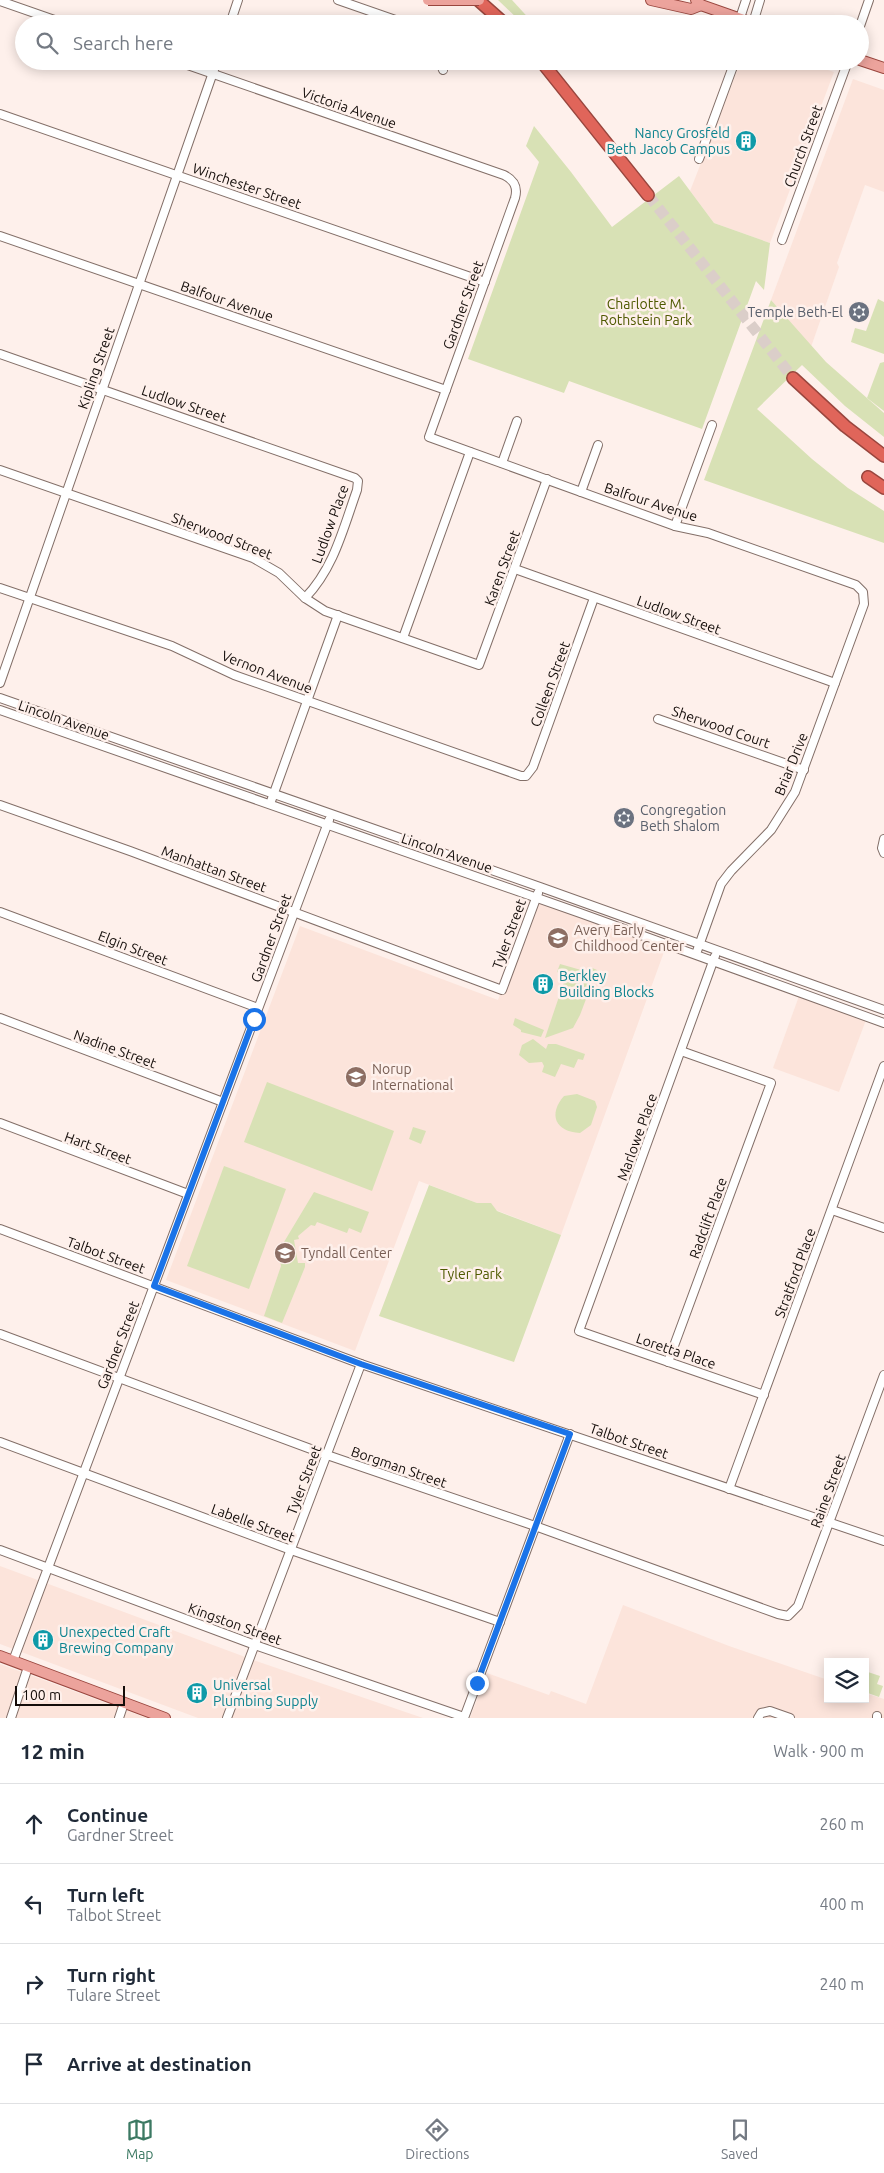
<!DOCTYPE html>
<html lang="en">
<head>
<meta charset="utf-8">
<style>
	body { margin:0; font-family:Ubuntu,sans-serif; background:#f2f2f3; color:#1f2937 }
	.controls { position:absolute; right:15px; bottom:15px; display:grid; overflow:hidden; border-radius:0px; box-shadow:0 2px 12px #0003 }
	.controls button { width:45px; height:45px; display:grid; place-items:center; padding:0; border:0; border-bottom:1px solid #e0e1e3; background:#fff; color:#1f2937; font:25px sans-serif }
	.scale { position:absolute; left:15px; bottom:12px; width:110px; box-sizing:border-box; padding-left:5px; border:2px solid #140d0a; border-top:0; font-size:14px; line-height:18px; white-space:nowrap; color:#140d0a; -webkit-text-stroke:4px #fef0eb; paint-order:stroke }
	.stop { position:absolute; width:15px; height:15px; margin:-11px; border:4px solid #1a73e8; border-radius:50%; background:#fff }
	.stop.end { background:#1a73e8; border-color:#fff; box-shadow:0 1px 5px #0008 }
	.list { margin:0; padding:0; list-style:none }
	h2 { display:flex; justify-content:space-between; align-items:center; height:65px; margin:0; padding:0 20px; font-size:21px }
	h2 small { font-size:16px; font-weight:400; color:#747a83 }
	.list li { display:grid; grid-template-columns:32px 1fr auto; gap:15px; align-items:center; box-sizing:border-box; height:80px; padding:0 20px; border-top:1px solid #e0e1e3 }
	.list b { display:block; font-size:19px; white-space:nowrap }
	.list p { margin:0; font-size:16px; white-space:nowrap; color:#747a83 }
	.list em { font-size:16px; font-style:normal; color:#747a83 }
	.icon { flex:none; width:28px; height:28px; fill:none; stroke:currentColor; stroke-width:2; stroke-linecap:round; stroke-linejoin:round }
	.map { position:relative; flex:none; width:884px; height:1718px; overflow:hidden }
	.search { position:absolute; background:#fff; box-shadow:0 2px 12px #0003; left:15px; right:15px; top:15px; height:55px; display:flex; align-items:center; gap:12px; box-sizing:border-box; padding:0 18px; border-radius:28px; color:#747a83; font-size:19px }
	.sheet { height:385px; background:#fff }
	nav { display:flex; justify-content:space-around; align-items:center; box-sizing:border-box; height:70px; border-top:1px solid #e0e1e3; background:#fff; font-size:14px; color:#747a83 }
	nav a { display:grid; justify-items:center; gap:2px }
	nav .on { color:#3c7963 }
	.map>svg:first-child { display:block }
	.built { fill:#fce4db }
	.green { fill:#d8e1b5 }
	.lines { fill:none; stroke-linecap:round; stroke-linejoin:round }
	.highway-tunnel { stroke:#dbcec9; stroke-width:11; stroke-dasharray:11 5.5; stroke-linecap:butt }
	.minor-casing { stroke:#836f68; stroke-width:10 }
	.major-casing { stroke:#99463e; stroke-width:12 }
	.highway-casing { stroke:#99463e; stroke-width:14 }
	.minor { stroke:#fff; stroke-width:8 }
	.major { stroke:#eca39c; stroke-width:10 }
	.highway { stroke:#e0655a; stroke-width:11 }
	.major-bridge-casing { stroke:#99463e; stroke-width:12; stroke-linecap:butt }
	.major-bridge { stroke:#eca39c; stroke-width:10 }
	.route { stroke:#1a73e8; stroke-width:6 }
	.labels { text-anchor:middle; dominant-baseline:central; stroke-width:5; stroke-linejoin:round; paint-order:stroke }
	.street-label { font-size:14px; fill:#140d0a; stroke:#fef0eb }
	.culture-label { font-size:14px; fill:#0d838f; stroke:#fef0eb; text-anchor:start }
	.park-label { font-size:14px; fill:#4f5a00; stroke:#fef0eb }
	.worship-label { font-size:14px; fill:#5b616d; stroke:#fef0eb; text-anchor:end }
	.education-label { font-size:14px; fill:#785e54; stroke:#fef0eb; text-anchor:start }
</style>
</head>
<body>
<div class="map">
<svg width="884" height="1718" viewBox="0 0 884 1718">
	<rect width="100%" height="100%" fill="#fef0eb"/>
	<g class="built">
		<path d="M741,61H802L834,72L770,243L714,223L690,191Z"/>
		<path d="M853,79L884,90V192L865,185L837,263L839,267L811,347L771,300Z"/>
		<path d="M538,895L668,941L561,1235L419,1181L355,1351L166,1280L300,926L498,1000Z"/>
		<path d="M799,996L866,1020L839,1092L773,1068Z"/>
		<path d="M0,1566L259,1662L423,1718H198L0,1644Z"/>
		<path d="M623,1605L729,1646L828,1680V1699H865V1693L884,1699V1718H470L487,1673L549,1695L551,1691L586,1704Z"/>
		<path d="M0,1664L147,1718H0Z"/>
	</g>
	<g class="green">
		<path d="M498,0H512L534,24H523Z"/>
		<path d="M534,126L571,172L612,227L679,176L714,223L770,243L764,290L756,281L702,429L569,381L564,393L468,359L539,162L526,146Z"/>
		<path d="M878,299L884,302V354L851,342L855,328L866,331Z"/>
		<path d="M771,300L826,362L884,413V437L845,406L802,365L757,409L812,459L848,488L884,511V543L704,480Z"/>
		<path d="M884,362V411L867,398L880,363Z"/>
		<path d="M560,964L588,972L590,967L597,970L580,1015L573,1028L545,1038L566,976L557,972Z"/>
		<path d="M515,1018L544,1030L541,1037L521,1032V1030L513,1025Z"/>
		<path d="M533,1039L546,1049L548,1044H556L585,1054L583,1060L578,1059L574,1068L561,1064L555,1077L542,1072L544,1066L542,1062L529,1063L519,1055L522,1045Z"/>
		<path d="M267,1082L394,1131L372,1191L244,1142Z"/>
		<path d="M577,1094L595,1101L597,1107L591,1125L580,1133C555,1132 548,1114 564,1096Z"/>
		<path d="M413,1127L426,1131L421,1144L409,1139Z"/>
		<path d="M224,1166L286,1189L249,1289L187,1266Z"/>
		<path d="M429,1185L477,1203H491L497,1211L561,1235L514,1362L379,1316Z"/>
		<path d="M314,1192L369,1212L361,1233L349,1228L347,1233L317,1222L315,1226L311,1225L298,1236L299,1239L294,1240L298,1263H305V1267L282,1323L264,1316L281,1266L278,1252Z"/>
		<path d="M865,1671L880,1676L877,1684L883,1686L879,1697L865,1692Z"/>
	</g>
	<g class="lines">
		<path class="highway-tunnel" d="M648,195L793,378"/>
		<g class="minor-casing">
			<g id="minor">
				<path d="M338,0L407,24"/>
				<path d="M0,1L66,24"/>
				<path d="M740,18L746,0"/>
				<path d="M753,23L760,0"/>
				<path d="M230,24L238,0"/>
				<path d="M860,26L869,0"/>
				<path d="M176,61L504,175C514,180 518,187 515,198L429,437L675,526L708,533L856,585L863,592L864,604L795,792L771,830L731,871L721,884L696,954"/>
				<path d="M440,61L443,70"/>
				<path d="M0,114L485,282"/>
				<path d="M699,159L735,61"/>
				<path d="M0,236L446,390"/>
				<path d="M782,240L848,61"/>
				<path d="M0,354L355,478L358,481L357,490C343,529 334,568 305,598"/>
				<path d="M502,463L517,421"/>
				<path d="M0,470L253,558L279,573L305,598L325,611L479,665L547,479"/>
				<path d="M581,492L598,445"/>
				<path d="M675,526L712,425"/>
				<path d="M515,569L835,683"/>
				<path d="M0,588L172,646L234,675L521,776H526L533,767L594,598"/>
				<path d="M403,638L470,452"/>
				<path d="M0,683L217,61"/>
				<path d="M0,698L540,887L884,1010"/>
				<path d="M0,710L580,913L884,1023"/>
				<path d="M658,719L804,770"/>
				<path d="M270,804L338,615"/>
				<path d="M0,805L130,851L502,990L538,893"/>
				<path d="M884,839L882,848L884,853"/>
				<path d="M0,912L258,1008"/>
				<path d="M715,956L579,1331L764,1395"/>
				<path d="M0,1018L223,1102"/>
				<path d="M0,1123L188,1194"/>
				<path d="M832,1210L884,1228"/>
				<path d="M0,1229L361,1364L884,1541"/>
				<path d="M0,1334L327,1455L535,1526L778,1614L788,1616L798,1606L884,1375"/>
				<path d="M668,1362L771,1083L681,1051"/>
				<path d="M0,1442L291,1550L500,1622"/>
				<path d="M729,1489L884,1066"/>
				<path d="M0,1550L255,1645L464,1717"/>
				<path d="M13,1661L329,820"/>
				<path d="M11,1718L28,1667"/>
				<path d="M119,1718L124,1703"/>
				<path d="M227,1718L361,1364"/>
				<path d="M464,1718L570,1434"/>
				<path d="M758,1718L761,1713L770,1711L790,1718"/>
				<path d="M877,1718V1716"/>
			</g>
		</g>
		<g class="major-casing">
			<g id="major">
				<path d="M651,0L691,9L701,5"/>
				<path d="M696,0L701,5L755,24"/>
				<path d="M860,60L884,68"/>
				<path d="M0,1656L165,1718"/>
			</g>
		</g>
		<g class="highway-casing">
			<g id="highway">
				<path d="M478,0L505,24"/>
				<path d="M541,61L648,195"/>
				<path d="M793,378L845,426L884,456"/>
				<path d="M868,477L884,488"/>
			</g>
		</g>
		<use href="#minor" class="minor"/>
		<use href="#major" class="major"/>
		<use href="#highway" class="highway"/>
		<g class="major-bridge-casing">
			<path id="major-bridge" d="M428,0H479"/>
		</g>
		<use href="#major-bridge" class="major-bridge"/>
	</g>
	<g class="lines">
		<path class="route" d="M254,1019L154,1286L361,1364L570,1434L477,1683"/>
	</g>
	<defs>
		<g id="building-disc" transform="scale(1.125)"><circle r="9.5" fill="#0f9aa8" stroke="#fef0eb"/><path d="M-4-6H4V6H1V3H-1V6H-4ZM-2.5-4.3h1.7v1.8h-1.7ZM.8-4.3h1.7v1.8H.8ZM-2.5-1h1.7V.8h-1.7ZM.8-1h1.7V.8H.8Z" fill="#fff"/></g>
		<g id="synagogue-disc" transform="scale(1.125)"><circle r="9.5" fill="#6b7280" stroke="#fef0eb"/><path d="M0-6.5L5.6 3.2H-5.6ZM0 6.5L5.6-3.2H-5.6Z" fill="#fff"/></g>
		<g id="school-disc" transform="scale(1.125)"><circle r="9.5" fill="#8d6e63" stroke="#fef0eb"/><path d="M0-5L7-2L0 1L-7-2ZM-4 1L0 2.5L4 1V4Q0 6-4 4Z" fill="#fff"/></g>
	</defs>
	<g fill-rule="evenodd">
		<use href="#building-disc" x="746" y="141"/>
		<use href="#synagogue-disc" x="859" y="312"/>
		<use href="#synagogue-disc" x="624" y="818"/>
		<use href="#school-disc" x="558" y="938"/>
		<use href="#building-disc" x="543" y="984"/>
		<use href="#school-disc" x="356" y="1077"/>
		<use href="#school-disc" x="285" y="1253"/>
		<use href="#building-disc" x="43" y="1640"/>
		<use href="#building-disc" x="197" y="1693"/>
	</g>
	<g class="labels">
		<g class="street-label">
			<text transform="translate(349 108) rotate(19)">Victoria Avenue</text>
			<text transform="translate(803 146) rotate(-70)">Church Street</text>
			<text transform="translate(247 186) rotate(19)">Winchester Street</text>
			<text transform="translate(227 301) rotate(19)">Balfour Avenue</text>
			<text transform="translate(463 305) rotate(-70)">Gardner Street</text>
			<text transform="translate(96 368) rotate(-71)">Kipling Street</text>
			<text transform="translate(184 404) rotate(19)">Ludlow Street</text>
			<text transform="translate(651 502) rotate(18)">Balfour Avenue</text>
			<text transform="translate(330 524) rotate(-70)">Ludlow Place</text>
			<text transform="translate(222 536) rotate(21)">Sherwood Street</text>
			<text transform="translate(502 568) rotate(-70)">Karen Street</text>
			<text transform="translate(679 615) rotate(20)">Ludlow Street</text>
			<text transform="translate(267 672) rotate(21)">Vernon Avenue</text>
			<text transform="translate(550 684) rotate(-70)">Colleen Street</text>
			<text transform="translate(64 720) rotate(19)">Lincoln Avenue</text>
			<text transform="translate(721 727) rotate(19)">Sherwood Court</text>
			<text transform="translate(791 764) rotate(-68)">Briar Drive</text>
			<text transform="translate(447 853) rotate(19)">Lincoln Avenue</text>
			<text transform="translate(214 869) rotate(20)">Manhattan Street</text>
			<text transform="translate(509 934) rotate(-70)">Tyler Street</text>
			<text transform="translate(271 938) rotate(-70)">Gardner Street</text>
			<text transform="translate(133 948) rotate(21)">Elgin Street</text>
			<text transform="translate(115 1049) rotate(20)">Nadine Street</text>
			<text transform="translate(637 1137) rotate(-70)">Marlowe Place</text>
			<text transform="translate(98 1148) rotate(20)">Hart Street</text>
			<text transform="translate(708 1218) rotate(-70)">Radclift Place</text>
			<text transform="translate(106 1255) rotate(20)">Talbot Street</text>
			<text transform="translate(795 1273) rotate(-70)">Stratford Place</text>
			<text transform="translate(118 1345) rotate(-69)">Gardner Street</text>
			<text transform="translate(676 1351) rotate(19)">Loretta Place</text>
			<text transform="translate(629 1441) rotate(19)">Talbot Street</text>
			<text transform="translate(399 1467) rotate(19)">Borgman Street</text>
			<text transform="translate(304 1480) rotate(-69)">Tyler Street</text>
			<text transform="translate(828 1491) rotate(-70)">Raine Street</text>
			<text transform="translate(253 1523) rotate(20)">Labelle Street</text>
			<text transform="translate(235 1624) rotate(20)">Kingston Street</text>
		</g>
		<g class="culture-label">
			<text x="730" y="133" text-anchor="end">Nancy Grosfeld<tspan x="730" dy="16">Beth Jacob Campus</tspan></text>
			<text x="559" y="976">Berkley<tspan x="559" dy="16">Building Blocks</tspan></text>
			<text x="59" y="1632">Unexpected Craft<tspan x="59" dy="16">Brewing Company</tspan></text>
			<text x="213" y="1685">Universal<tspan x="213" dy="16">Plumbing Supply</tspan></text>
		</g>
		<g class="park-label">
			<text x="646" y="304">Charlotte M.<tspan x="646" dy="16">Rothstein Park</tspan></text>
			<text x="471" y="1274">Tyler Park</text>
		</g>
		<g class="worship-label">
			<text x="843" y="312">Temple Beth-El</text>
			<text x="640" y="810" text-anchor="start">Congregation<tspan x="640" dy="16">Beth Shalom</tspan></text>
		</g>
		<g class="education-label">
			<text x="574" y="930">Avery Early<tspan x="574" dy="16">Childhood Center</tspan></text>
			<text x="372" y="1069">Norup<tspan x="372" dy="16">International</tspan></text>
			<text x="301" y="1253">Tyndall Center</text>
		</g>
	</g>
</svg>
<div class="controls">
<button><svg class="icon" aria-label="layers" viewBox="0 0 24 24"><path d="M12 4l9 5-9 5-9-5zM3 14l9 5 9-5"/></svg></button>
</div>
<div class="scale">100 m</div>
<div class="stop" style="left:254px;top:1019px"></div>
<div class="stop end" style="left:477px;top:1683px"></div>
<div class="search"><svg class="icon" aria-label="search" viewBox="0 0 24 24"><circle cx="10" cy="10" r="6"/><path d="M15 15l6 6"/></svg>Search here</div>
</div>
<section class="sheet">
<h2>12 min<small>Walk · 900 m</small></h2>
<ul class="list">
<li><svg class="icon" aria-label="ahead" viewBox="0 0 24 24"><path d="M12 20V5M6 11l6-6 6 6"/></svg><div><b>Continue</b><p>Gardner Street</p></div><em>260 m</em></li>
<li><svg class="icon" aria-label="left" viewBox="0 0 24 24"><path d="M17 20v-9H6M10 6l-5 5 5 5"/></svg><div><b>Turn left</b><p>Talbot Street</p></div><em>400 m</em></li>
<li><svg class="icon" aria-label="right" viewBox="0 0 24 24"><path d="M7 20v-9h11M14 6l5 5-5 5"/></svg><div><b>Turn right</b><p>Tulare Street</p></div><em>240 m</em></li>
<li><svg class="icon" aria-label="arrive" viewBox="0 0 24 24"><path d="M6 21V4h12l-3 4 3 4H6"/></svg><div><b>Arrive at destination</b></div></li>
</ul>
</section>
<nav>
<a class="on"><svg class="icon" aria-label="map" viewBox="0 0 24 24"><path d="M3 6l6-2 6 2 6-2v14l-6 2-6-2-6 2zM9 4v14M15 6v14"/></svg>Map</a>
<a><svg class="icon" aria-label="directions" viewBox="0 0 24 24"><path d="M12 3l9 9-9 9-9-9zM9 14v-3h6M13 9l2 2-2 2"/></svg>Directions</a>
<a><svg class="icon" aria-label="saved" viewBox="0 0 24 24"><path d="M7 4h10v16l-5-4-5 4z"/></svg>Saved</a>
</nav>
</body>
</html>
